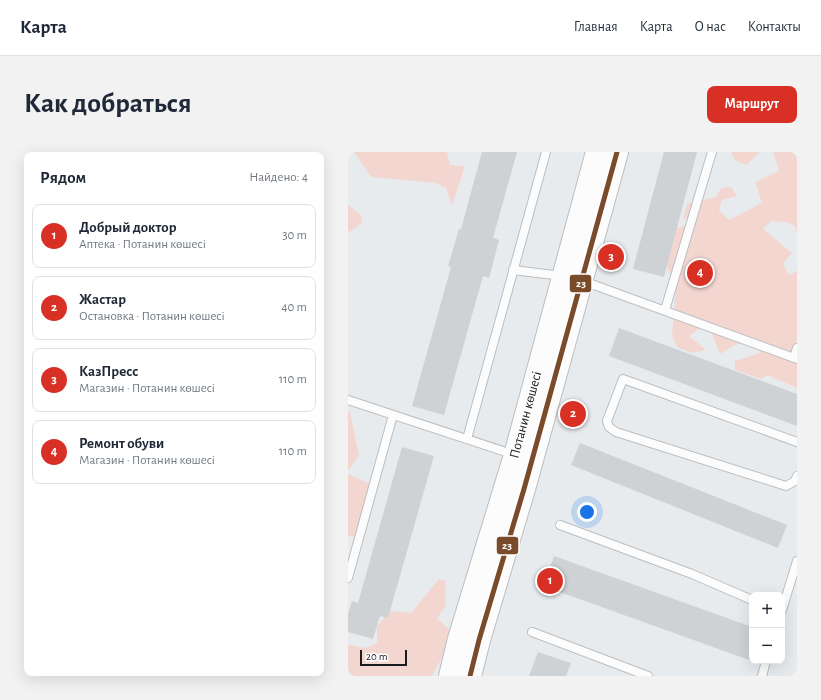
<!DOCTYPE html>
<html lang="ru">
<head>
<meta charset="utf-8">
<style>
	body { margin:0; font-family:"Alegreya Sans",sans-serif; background:#f2f2f3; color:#1f2937 }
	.controls { position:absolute; right:12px; bottom:12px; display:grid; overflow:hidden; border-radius:8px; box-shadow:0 4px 16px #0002 }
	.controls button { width:36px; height:36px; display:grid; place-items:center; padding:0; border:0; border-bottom:1px solid #e0e1e3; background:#fff; color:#1f2937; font:20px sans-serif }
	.scale { position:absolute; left:12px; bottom:10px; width:47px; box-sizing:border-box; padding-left:4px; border:2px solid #1b1c1e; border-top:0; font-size:11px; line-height:14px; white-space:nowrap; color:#1b1c1e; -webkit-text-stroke:3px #fff; paint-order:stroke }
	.you { position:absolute; left:239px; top:360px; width:14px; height:14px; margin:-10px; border:3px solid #fff; border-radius:50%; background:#1a73e8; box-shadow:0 0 0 6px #1a73e833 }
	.badge { display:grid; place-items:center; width:26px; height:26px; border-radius:50%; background:#d93025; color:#fff; font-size:13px; font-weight:700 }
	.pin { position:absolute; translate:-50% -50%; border:2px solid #fff; box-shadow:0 1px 4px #0006 }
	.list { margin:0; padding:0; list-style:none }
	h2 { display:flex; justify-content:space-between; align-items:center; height:52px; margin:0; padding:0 16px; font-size:17px }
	h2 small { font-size:13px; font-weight:400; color:#747a83 }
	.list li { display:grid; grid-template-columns:26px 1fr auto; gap:12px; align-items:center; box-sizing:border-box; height:64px; margin:0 8px 8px; padding:0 8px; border:1px solid #e0e1e3; border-radius:8px }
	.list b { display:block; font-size:15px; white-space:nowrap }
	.list p { margin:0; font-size:13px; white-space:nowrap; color:#747a83 }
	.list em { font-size:13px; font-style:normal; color:#747a83 }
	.map { position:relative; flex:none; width:449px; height:524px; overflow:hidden; border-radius:8px }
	header { display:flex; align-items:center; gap:24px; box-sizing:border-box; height:56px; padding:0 20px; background:#fff; border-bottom:1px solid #e0e1e3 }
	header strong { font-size:19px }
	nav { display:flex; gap:22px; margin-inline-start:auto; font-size:14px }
	.intro { display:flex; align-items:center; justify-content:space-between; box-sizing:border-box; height:96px; padding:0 24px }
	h1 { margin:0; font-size:28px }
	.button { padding:10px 18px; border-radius:8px; background:#d93025; color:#fff; font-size:14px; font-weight:700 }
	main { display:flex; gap:24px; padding:0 24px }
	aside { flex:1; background:#fff; border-radius:8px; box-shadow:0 4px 16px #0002 }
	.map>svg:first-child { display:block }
	.green { fill:#f4d6d1 }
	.building { fill:#cfd2d4 }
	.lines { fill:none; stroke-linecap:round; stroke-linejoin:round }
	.service-casing { stroke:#bbbec0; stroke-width:10 }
	.secondary-casing { stroke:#bbbec0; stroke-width:24 }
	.service { stroke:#fcfcfc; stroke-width:8 }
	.secondary { stroke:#fcfcfc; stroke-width:22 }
	.bus-1-casing { stroke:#fff; stroke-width:8 }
	.bus-1 { stroke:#7a4b2a; stroke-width:5 }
	.labels { text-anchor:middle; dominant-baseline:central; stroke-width:3; stroke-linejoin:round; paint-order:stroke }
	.street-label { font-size:14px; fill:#1b1c1e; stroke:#fff }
	.line-badge { stroke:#fff; stroke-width:1.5 }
	.badge-label { font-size:11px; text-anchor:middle; font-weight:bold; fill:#fff }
</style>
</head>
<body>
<header>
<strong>Карта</strong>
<nav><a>Главная</a><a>Карта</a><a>О нас</a><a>Контакты</a></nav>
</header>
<div class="intro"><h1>Как добраться</h1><a class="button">Маршрут</a></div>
<main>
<aside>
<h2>Рядом<small>Найдено: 4</small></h2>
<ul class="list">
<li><span class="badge">1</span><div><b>Добрый доктор</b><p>Аптека · Потанин көшесі</p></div><em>30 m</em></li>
<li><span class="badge">2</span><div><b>Жастар</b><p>Остановка · Потанин көшесі</p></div><em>40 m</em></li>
<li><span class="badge">3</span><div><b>КазПресс</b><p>Магазин · Потанин көшесі</p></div><em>110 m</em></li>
<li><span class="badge">4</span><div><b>Ремонт обуви</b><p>Магазин · Потанин көшесі</p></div><em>110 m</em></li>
</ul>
</aside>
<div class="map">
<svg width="449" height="524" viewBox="0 0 449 524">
	<rect width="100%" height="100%" fill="#e8ebee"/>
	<g class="green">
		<path d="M6,0H99L102,13L117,14L104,54L98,36L88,31L23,25Z"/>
		<path d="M383,0H411V1L398,13L387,8Z"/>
		<path d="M425,0H449V82L447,74L438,70L423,69L415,77L444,101L435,111L441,123L449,119V236L419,223L413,227L387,218V209L412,201L410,193L389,192L372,202L363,180L353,176L341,184L358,198L344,201L329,195L324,184L328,135L314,103L320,80L342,71V65L335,67L339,52L368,45L373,36L383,35L389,44L374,48L371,58L381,68L414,51L407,30L431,19Z"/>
		<path d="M0,53L13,63L14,71L0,81Z"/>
		<path d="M0,259L2,260L11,303L0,319Z"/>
		<path d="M0,322L24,333L9,385L0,384Z"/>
		<path d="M91,427L97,429L98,453L89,467L107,482L84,524H0V493L18,496L29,491V474L42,459L63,461Z"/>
	</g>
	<g class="building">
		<path d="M134,0H169L145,86L151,88L141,126L135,124L96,263L64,254L103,115L100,114L111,77H113Z"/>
		<path d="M316,0H349L316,125L285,117Z"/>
		<path d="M271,176L449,242V274L261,204Z"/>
		<path d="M232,291L439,373L430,396L223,313Z"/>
		<path d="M54,295L86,304L40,466L32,464L25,487L0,480V462L4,449L10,451Z"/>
		<path d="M206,404L404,475V509L195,434Z"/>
		<path d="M190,500L223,511L218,524H181Z"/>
	</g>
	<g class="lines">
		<g class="service-casing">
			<g id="service">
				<path d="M165,118L214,124"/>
				<path d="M235,129L449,207"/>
				<path d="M317,158L364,0"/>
				<path d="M446,206L449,196"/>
				<path d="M0,248L167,303"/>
				<path d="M119,287L198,0"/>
				<path d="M449,290L275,227L259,269L261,275L268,280L438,334L447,329L449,324"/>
				<path d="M212,373L344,422L404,448"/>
				<path d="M0,426L45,263"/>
				<path d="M434,458L449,409"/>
				<path d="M184,480L300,524"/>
				<path d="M414,524L418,509"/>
			</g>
		</g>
		<g class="secondary-casing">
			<g id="secondary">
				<path id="s1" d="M102,524L111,487L167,303L249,0"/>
				<path d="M122,524L131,488L176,337L269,0"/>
			</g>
		</g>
		<use href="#service" class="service"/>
		<use href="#secondary" class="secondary"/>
		<g class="bus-1-casing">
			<path id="bus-1" d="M122,524L131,488L176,337L269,0"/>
		</g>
		<use href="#bus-1" class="bus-1"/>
	</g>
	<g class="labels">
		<g class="street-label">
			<text stroke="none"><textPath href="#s1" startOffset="272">Потанин көшесі</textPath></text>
		</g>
	</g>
	<g class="line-badge">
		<rect x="221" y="122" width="23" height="19" rx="4" fill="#7a4b2a"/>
		<rect x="148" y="384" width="23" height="19" rx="4" fill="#7a4b2a"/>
	</g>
	<g class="badge-label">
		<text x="233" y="135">23</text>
		<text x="159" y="397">23</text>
	</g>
</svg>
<div class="controls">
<button>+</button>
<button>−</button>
</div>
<div class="scale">20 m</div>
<div class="you"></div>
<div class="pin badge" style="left:202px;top:429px">1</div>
<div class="pin badge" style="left:225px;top:262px">2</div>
<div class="pin badge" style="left:263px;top:105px">3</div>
<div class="pin badge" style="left:352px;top:121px">4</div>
</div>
</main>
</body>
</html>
